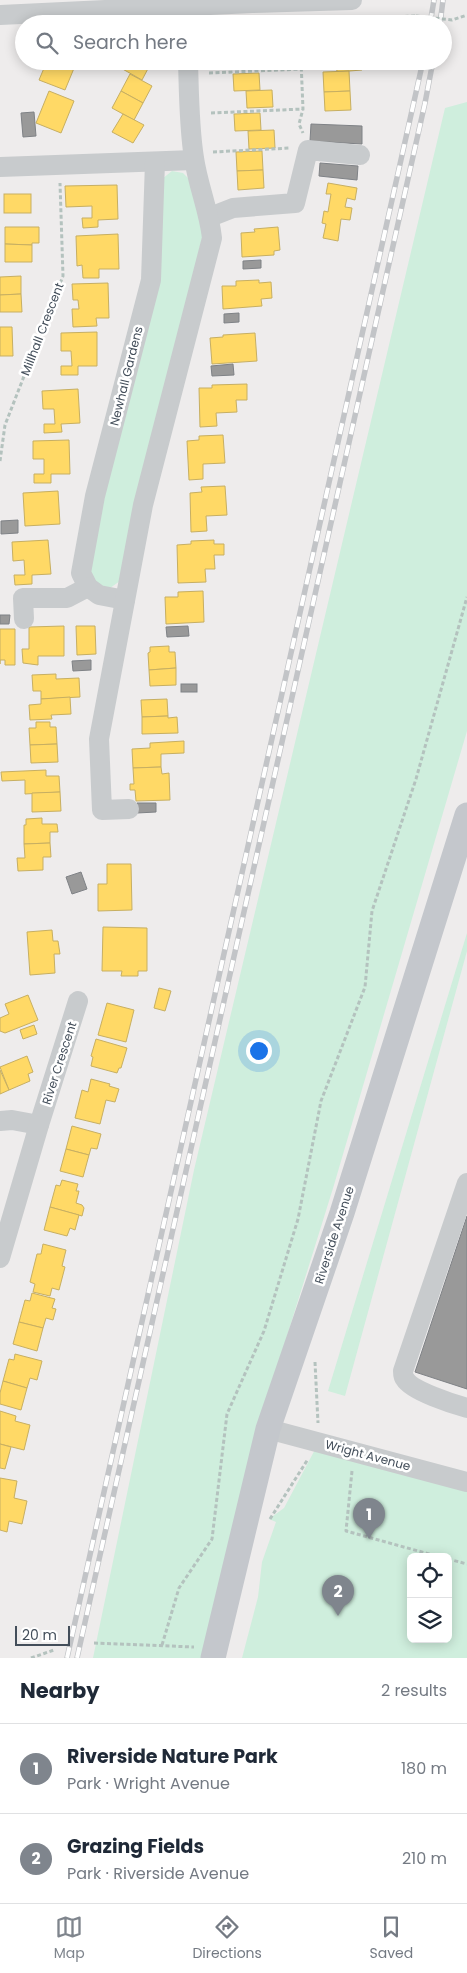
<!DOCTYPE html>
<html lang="en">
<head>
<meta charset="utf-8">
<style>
	body { margin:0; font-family:Poppins,sans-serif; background:#f2f2f3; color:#1f2937 }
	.controls { position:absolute; right:15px; bottom:15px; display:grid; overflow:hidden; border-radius:8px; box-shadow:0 2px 12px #0003 }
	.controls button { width:45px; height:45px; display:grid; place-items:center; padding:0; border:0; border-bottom:1px solid #e0e1e3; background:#fff; color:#1f2937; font:25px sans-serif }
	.scale { position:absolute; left:15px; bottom:12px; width:55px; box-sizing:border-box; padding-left:5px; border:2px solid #434e5a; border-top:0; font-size:14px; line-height:18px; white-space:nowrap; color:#434e5a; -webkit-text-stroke:4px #fff; paint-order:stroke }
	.you { position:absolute; left:258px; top:1050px; width:18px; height:18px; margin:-12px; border:4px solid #fff; border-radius:50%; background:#1a73e8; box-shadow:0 0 0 8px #1a73e833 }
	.badge { display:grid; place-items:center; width:32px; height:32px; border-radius:50%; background:#7f858d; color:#fff; font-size:16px; font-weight:700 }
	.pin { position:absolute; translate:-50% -41px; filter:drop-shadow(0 1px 2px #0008) }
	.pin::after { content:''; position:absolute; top:26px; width:18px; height:15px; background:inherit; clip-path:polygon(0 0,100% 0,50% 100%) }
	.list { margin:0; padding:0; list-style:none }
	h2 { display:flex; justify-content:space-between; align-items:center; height:65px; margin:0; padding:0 20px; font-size:21px }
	h2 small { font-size:16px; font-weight:400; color:#747a83 }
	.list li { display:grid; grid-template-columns:32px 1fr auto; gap:15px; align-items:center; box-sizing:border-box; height:90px; padding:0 20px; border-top:1px solid #e0e1e3 }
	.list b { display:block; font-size:19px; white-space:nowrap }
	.list p { margin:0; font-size:16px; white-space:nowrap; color:#747a83 }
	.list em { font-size:16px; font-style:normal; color:#747a83 }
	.icon { flex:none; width:28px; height:28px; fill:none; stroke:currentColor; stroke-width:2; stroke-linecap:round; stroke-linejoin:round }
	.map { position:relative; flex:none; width:467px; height:1658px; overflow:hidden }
	.search { position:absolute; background:#fff; box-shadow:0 2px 12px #0003; left:15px; right:15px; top:15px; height:55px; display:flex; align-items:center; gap:12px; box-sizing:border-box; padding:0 18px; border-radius:28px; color:#747a83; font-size:19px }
	.sheet { height:245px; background:#fff }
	nav { display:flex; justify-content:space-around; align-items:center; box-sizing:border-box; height:70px; border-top:1px solid #e0e1e3; background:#fff; font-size:14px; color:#747a83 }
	nav a { display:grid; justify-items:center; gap:2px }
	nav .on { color:#7f858d }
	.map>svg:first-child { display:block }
	.green { fill:#cfeedd; fill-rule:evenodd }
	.homes { fill:#ffd966; stroke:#c7af62 }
	.industry { fill:#999; stroke:#7f8286 }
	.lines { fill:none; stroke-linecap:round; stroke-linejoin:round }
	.path { stroke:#b4c2be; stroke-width:3; stroke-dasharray:4 2.5; stroke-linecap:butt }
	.minor { stroke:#c8cbcd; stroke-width:20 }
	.major { stroke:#c4c7cc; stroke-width:25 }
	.rail-casing { stroke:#c2c4c7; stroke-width:5.5 }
	.rail { stroke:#fff; stroke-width:4; stroke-dasharray:11; stroke-linecap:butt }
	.path-bridge { stroke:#b4c2be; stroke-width:3; stroke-dasharray:4 2.5; stroke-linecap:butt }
	.labels { text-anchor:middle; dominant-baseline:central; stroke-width:5; stroke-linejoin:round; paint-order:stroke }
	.street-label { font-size:12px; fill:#434e5a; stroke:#fff }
</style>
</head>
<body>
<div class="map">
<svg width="467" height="1658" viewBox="0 0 467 1658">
	<rect width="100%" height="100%" fill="#eeecec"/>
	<g class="green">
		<path d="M467,102V731L334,1185L263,1413L201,1658H93L194,1170L445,108Z"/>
		<path d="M172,171L183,173L191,181L203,234L120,581L110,588L96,585L88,573L162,179Z"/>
		<path d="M467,933V951L345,1396L328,1391Z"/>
		<path d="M319,1442L467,1482V1658H242L258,1597L262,1562L276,1522L269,1519L284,1508ZM411,1557H448V1639H411Z"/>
	</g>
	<g class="homes">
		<path d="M47,61H77L65,90L39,80Z"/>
		<path d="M122,61H152L142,80L119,67Z"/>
		<path d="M245,61H271L272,68L245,69Z"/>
		<path d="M336,61H361L362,70L337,72Z"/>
		<path d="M349,71L350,91L324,92L323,72Z"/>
		<path d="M259,73L260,90L234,91L233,74Z"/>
		<path d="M130,74L152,86L143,103L121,91Z"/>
		<path d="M272,90L273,107L247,108L246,91Z"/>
		<path d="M49,91L74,101L61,133L36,123Z"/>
		<path d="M121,91L143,103L134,120L112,108Z"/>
		<path d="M350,91L351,110L325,111L324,92Z"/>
		<path d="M260,113L261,130L235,131L234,114Z"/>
		<path d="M123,114L144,125L133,143L112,132Z"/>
		<path d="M274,130L275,148L249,149L248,131Z"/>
		<path d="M262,151L263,170L237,171L236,152Z"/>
		<path d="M263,170L264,188L238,190L237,171Z"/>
		<path d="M328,183L357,188L355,200L347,198L345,207L352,208L350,220L341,219L338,241L323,238L326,224L322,223L324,211L328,212L331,194H326Z"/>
		<path d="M117,185L118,219L98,220V227L83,228L82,218H92V206L66,207L65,186Z"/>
		<rect x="4" y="194" width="27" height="19"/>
		<path d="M5,227H39V243H32V245L5,244Z"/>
		<path d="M278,227L280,250L274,251V255L242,257L241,233L255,232L254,229Z"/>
		<path d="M118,234L119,269H99V278H83L82,265L77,266L76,236Z"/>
		<path d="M5,244L32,245V262H5Z"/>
		<path d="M21,276V294L0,295V277Z"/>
		<path d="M259,280V283L271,282L272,298L261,299L262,306L223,309L222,286H236V281Z"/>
		<path d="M108,283L109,318H96L97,326L73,327L72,309H79L78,300H73L72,284Z"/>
		<path d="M21,294L22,312H0V295Z"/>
		<path d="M0,327H12L13,356H0Z"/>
		<path d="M97,332V366H78V375H61V366H72L71,351H61V333Z"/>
		<path d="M255,333L257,361L212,364L210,338L223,337V335Z"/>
		<path d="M247,384V400H236L237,412L216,413L217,426L200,427L199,388H212V385Z"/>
		<path d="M78,389L80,423L61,424L62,432L44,433V424H55L54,409H43L42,391Z"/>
		<path d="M223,435L225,463L203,464V479L189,480L187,441L199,440V436Z"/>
		<path d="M69,440L70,474H51V483H34V474H44V459H33V441Z"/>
		<path d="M225,486L227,515L206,516L207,531L191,532L190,493L202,492L201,487Z"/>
		<path d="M58,491L60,524L25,526L23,493Z"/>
		<path d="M48,540L51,574L32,575V584L15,585L14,575H25L24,560L13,561L12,542Z"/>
		<path d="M214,540V544H224V555H214L215,569H205L206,582L178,583L177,545L191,544V541Z"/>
		<path d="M203,591L204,622L166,624L165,597H178V592Z"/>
		<path d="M64,626V656H38V665L23,663L22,649H29V627Z"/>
		<path d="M76,626H95L96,654L77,655Z"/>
		<path d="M0,629H15V665H5V660H0V664Z"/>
		<path d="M169,646V652H175L176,668L149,670L148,653L150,652V647Z"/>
		<path d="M176,668V685L150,686L149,670Z"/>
		<path d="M56,674V679L79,678L80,697L41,699V691H33L32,675Z"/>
		<path d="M70,697L71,714L51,715L52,719L30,720L29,705L41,704V699Z"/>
		<path d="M167,699L168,716L142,717L141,700Z"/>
		<path d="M168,716V718L177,717L178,733L142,734V717Z"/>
		<path d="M36,722H50V727H56L57,744L30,745L29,728H36Z"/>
		<path d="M184,741V753L161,754V767L133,768L132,749L150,748V743Z"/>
		<path d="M57,744L58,762L31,763L30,745Z"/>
		<path d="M161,767L162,774L169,773L170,800L136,801L135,790H130V784H134L133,768Z"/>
		<path d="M46,770V776H59L60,792L25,794V780L2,781L1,772Z"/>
		<path d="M60,792L61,811L32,812V793Z"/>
		<path d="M42,818V824H57L58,832H50V843L24,844V825H26V819Z"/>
		<path d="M50,843L51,857H43V870L18,871L17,858H25L24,844Z"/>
		<path d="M107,864H131L132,910L98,911V884H107Z"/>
		<path d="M103,927L147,928V971H138V976H121L122,971H102Z"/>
		<path d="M52,930L53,941H58L60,954H54L55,973L30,975L27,932Z"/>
		<path d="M159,988L171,991L165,1011L154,1008Z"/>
		<path d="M28,995L38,1020L5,1033L0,1031V1018L9,1014L5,1004Z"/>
		<path d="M107,1003L134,1010L126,1042L98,1035Z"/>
		<path d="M34,1025L37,1034L23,1039L20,1030Z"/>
		<path d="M96,1039L127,1048L121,1068H119L117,1073L91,1066L93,1057L91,1056Z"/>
		<path d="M27,1056L33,1072L28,1074L30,1081L9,1090L0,1067Z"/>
		<path d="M0,1070L9,1090L0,1094Z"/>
		<path d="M91,1079L110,1084L109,1086L119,1089L115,1102L106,1100L100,1124L75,1118L82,1090L88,1092Z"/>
		<path d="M72,1126L101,1134L97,1149L91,1148L89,1155L66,1149Z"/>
		<path d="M66,1149L89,1155L83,1177L60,1171Z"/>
		<path d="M62,1180L78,1184L76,1191H79L76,1203L82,1205L84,1208L82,1216L50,1207L56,1185L60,1186Z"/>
		<path d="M50,1207L79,1215L75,1230L70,1228L67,1236L44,1230Z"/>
		<path d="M43,1244L66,1250L62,1266L65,1267L59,1290L52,1288L50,1296L33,1292L35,1284L30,1282L37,1254H41Z"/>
		<path d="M32,1293L55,1299L52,1308L56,1309L53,1320L46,1318L43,1328L19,1322L25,1300L30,1301Z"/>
		<path d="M19,1322L43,1328L37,1351L13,1344Z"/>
		<path d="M15,1354L42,1361L37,1380L30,1378L27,1388L3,1381L9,1359L14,1360Z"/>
		<path d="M3,1381L27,1388L21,1410L0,1404V1393Z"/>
		<path d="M0,1411L16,1416L15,1421L30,1425L24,1450L0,1444Z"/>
		<path d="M0,1444L11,1447L5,1469L0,1468Z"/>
		<path d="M0,1478L17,1481L14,1498L27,1501L22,1524L9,1521L7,1532L0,1530Z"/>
	</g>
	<g class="industry">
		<path d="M34,112L36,136L23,137L21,113Z"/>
		<path d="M311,124L362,126V144L310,141Z"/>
		<path d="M320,163L358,166L357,180L319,176Z"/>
		<path d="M261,260V268L243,269V261Z"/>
		<path d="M239,313V322L224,323V314Z"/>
		<path d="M233,364L234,375L212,376L211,366Z"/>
		<path d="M18,520V533L1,534V521Z"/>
		<path d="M0,615H10L9,624H0Z"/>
		<path d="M188,626L189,636L167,637L166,627Z"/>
		<path d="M91,660V670L73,671L72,661Z"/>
		<rect x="181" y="684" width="16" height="8"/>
		<path d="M137,803H156V812L137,813Z"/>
		<path d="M81,872L87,889L72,894L66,877Z"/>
		<path d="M467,1216V1389L415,1372Z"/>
	</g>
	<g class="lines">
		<g class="path">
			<path d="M359,18L416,16"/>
			<path d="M301,61L303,109L299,124L303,133"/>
			<path d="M209,73L302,69"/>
			<path d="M211,113L303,109"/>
			<path d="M213,152L290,148"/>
			<path d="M0,461L5,425L63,276L60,183"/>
			<path d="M315,1362L318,1423"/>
			<path d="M352,1471L346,1531L440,1557"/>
			<path d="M270,1519L308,1459"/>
			<path d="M448,1559L467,1564"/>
			<path d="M94,1643L194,1647"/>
			<path d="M162,1645L179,1588L212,1539L227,1414L264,1331L298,1219L321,1101L365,987L372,911L416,779L467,597"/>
			<path d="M31,1658L54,1650"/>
		</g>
		<g class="minor">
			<path d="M186,6V24"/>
			<path d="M0,15L252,3L352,0"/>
			<path d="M0,167L194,160"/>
			<path d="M210,217L233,208L295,203L308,150L360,155"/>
			<path d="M125,600L99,595L88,587L81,573L95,496L151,280L155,162"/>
			<path d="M24,619L23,598H67L88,587"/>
			<path d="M129,809L102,810L99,739L143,505L212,238C209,210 198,186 194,158C189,127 189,93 188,61"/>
			<path d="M0,1121L12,1120L39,1125"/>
			<path d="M467,1183L403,1371C403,1374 403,1377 405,1379C412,1391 453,1404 467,1408"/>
			<path d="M0,1258L39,1125L78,1001"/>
			<path d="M268,1429L467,1482"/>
		</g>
		<path class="major" d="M213,1658L268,1429L342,1213L467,815"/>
		<g class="rail-casing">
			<g id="rail">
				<path d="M430,24L434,0"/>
				<path d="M440,24L443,0"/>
				<path d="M67,1658L423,61"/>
				<path d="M77,1658L425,103L433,61"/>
			</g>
		</g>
		<use href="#rail" class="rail"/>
		<path class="path-bridge" d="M416,16L452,20L467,15"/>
	</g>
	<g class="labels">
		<g class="street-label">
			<text transform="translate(42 329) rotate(-69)">Millhall Crescent</text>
			<text transform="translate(126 376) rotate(-76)">Newhall Gardens</text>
			<text transform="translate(59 1063) rotate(-72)">River Crescent</text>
			<text transform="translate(334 1235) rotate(-72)">Riverside Avenue</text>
			<text transform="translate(368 1455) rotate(15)">Wright Avenue</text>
		</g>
	</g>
</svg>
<div class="controls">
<button><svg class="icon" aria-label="locate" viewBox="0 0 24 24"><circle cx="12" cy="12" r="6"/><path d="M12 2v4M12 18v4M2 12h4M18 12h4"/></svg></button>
<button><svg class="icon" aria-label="layers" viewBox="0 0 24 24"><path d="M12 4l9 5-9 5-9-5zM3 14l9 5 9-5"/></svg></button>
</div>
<div class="scale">20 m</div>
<div class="you"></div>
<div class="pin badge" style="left:369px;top:1539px">1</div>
<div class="pin badge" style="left:338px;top:1616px">2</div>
<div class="search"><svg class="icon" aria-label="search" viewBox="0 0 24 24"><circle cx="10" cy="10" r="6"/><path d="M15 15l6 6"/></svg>Search here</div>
</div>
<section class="sheet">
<h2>Nearby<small>2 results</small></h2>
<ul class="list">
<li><span class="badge">1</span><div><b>Riverside Nature Park</b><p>Park · Wright Avenue</p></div><em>180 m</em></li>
<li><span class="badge">2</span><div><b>Grazing Fields</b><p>Park · Riverside Avenue</p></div><em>210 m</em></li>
</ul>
</section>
<nav>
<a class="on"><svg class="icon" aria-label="map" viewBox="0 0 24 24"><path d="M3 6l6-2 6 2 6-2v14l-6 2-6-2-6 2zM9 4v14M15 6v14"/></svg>Map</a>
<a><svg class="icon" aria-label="directions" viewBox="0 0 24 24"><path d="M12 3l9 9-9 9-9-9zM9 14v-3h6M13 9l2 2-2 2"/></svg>Directions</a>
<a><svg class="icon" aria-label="saved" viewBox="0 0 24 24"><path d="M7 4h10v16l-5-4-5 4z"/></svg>Saved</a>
</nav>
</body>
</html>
